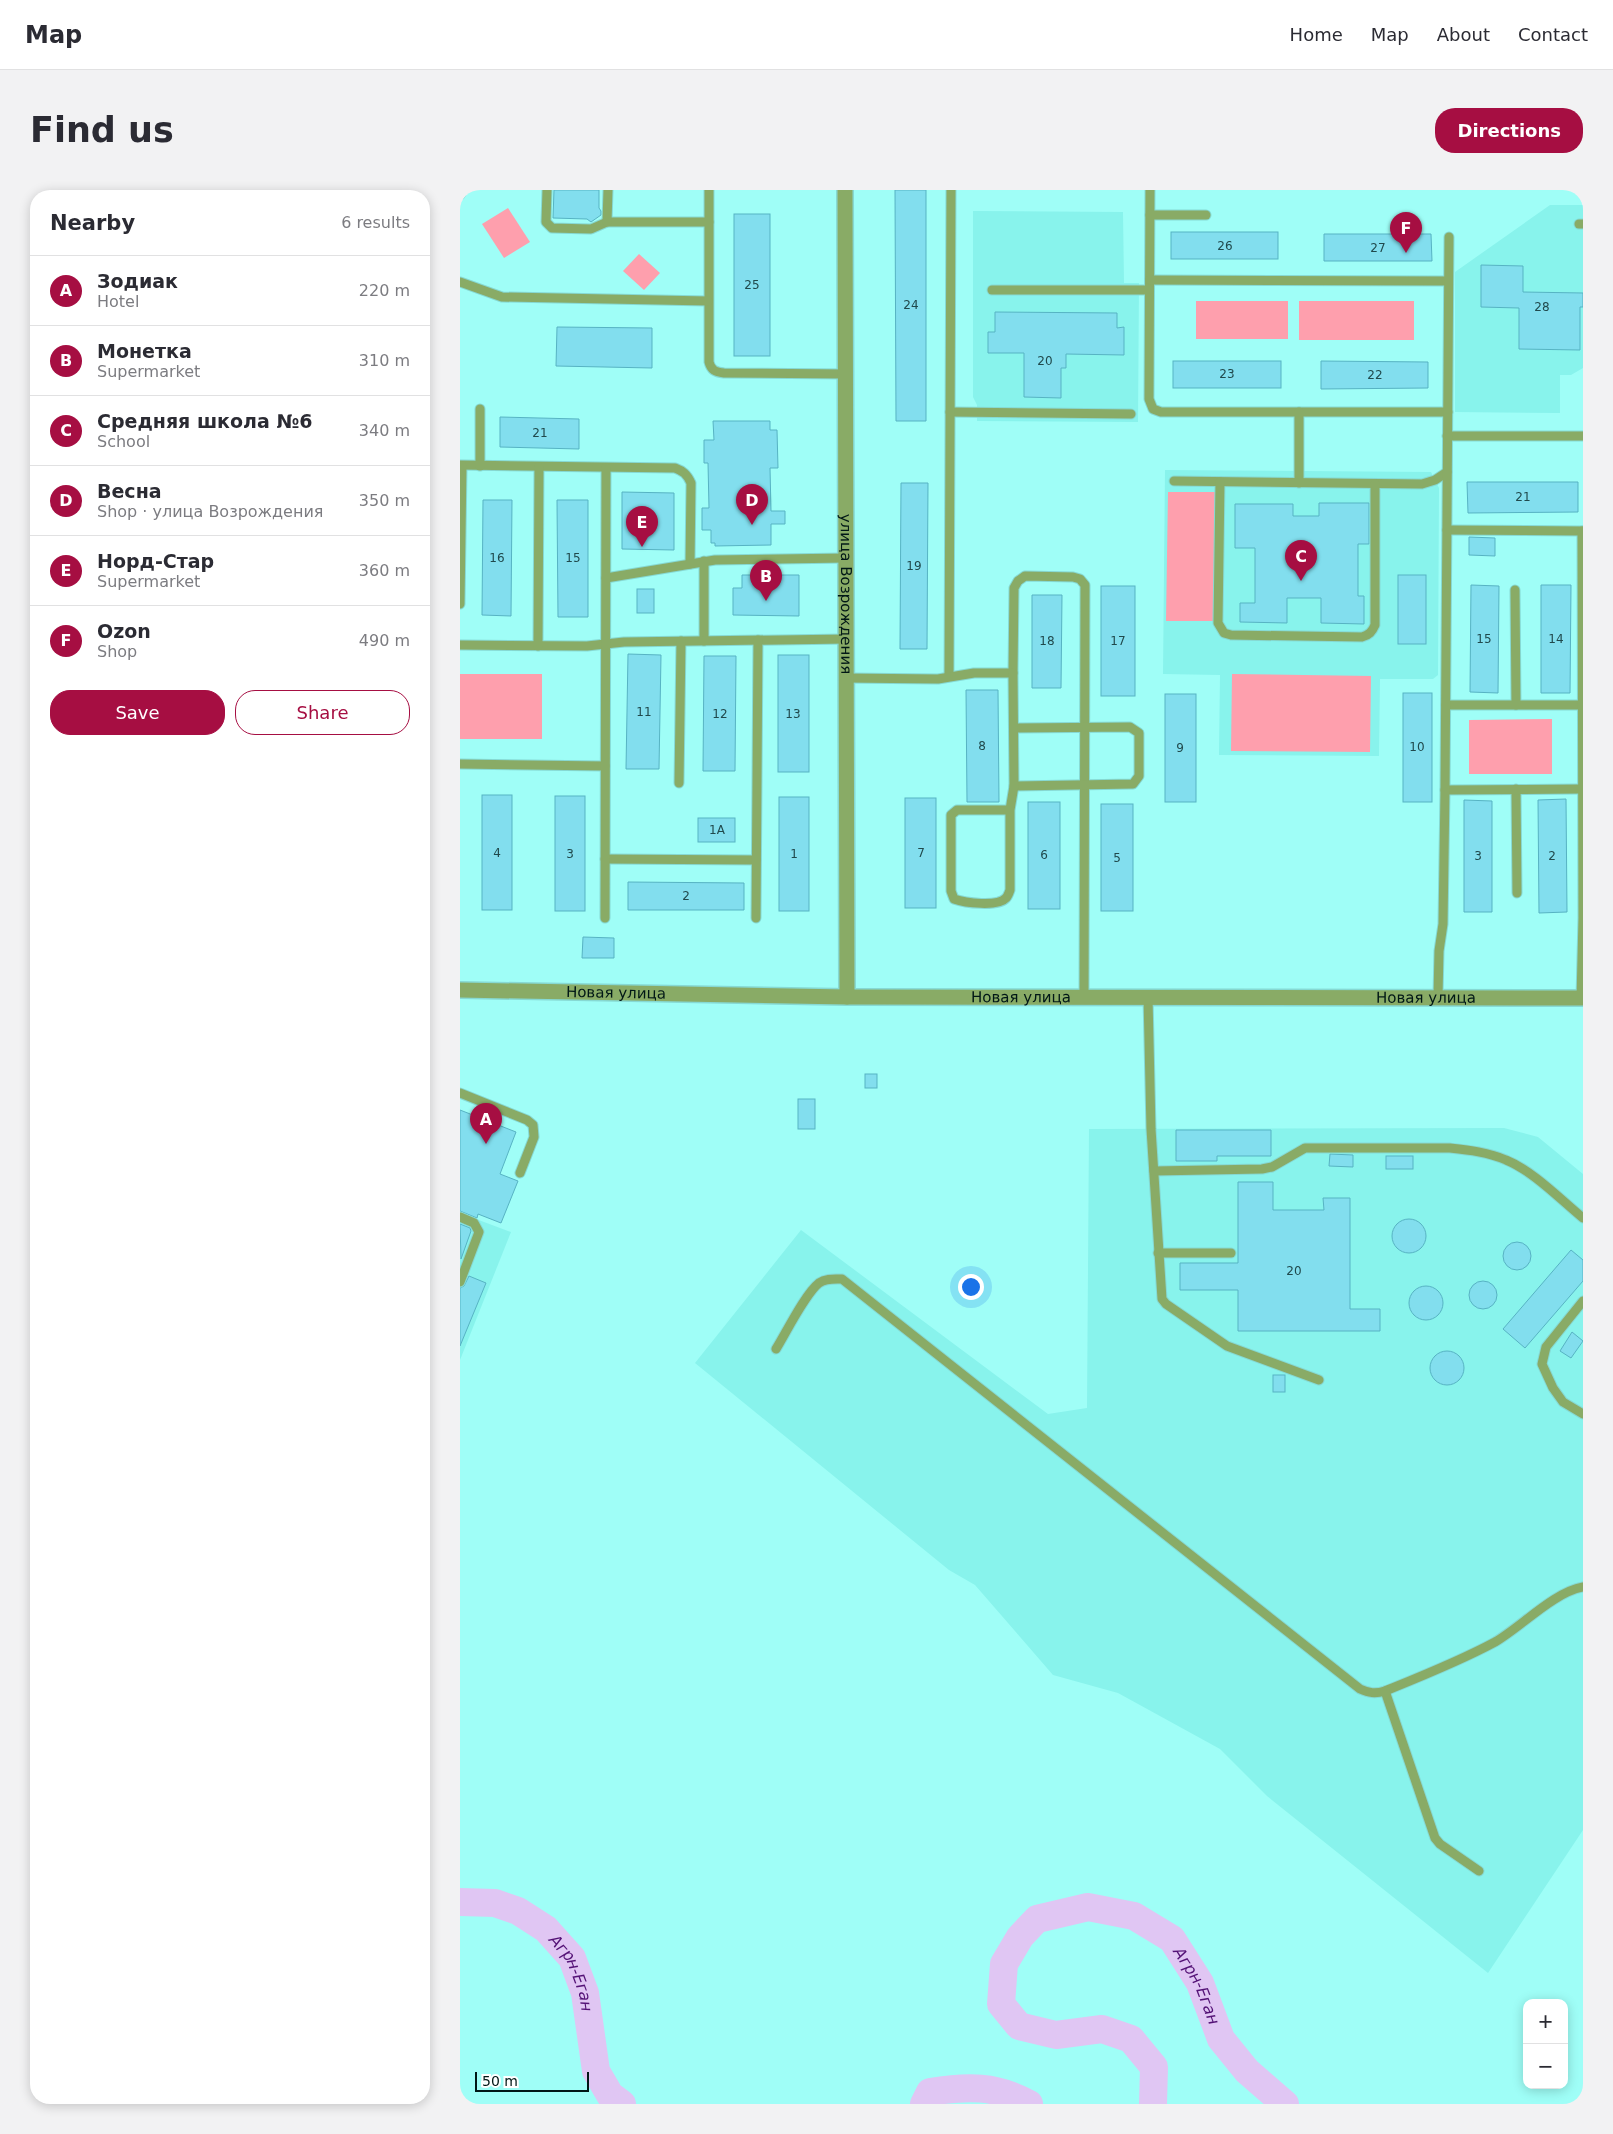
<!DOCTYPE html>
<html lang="en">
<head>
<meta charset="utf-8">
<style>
	body { margin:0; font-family:"DejaVu Sans",sans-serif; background:#f2f2f3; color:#2b2b33 }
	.controls { position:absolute; right:15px; bottom:15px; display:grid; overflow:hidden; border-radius:10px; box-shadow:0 2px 12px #0003 }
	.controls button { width:45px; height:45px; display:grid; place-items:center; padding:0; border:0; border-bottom:1px solid #e1e1e2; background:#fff; color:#2b2b33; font:25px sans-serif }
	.scale { position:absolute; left:15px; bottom:12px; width:114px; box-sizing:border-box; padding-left:5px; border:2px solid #001716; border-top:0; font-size:14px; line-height:18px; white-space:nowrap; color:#001716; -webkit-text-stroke:4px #fff; paint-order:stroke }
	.you { position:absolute; left:510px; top:1096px; width:18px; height:18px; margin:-12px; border:4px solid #fff; border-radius:50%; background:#1a73e8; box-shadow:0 0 0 8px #1a73e833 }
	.badge { display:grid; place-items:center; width:32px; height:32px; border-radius:50%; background:#a60e42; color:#fff; font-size:16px; font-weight:700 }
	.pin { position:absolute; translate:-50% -41px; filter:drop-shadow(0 1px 2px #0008) }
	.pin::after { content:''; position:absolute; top:26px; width:18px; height:15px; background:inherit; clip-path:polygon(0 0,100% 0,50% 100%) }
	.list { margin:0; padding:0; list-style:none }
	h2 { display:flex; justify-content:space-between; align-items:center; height:65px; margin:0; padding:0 20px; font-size:21px }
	h2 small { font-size:16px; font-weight:400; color:#7c7c81 }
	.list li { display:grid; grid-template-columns:32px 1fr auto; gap:15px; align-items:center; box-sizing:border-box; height:70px; padding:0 20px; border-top:1px solid #e1e1e2 }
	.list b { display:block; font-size:19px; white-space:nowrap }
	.list p { margin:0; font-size:16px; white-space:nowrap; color:#7c7c81 }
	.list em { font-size:16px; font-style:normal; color:#7c7c81 }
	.actions { display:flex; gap:10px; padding:15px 20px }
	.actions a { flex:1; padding:11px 0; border:1px solid #a60e42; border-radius:20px; text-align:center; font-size:18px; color:#a60e42 }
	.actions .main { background:#a60e42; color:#fff }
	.map { position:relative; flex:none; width:1123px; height:1914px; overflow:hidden; border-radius:20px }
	header { display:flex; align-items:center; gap:30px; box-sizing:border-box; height:70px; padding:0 25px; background:#fff; border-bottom:1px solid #e1e1e2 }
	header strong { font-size:24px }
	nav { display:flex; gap:28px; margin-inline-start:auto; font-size:18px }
	.intro { display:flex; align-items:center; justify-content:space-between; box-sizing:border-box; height:120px; padding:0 30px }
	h1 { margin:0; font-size:35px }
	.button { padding:12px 22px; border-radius:20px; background:#a60e42; color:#fff; font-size:18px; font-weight:700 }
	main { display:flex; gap:30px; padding:0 30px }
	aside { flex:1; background:#fff; border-radius:20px; box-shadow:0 2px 12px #0003 }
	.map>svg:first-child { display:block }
	.built { fill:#88f3ec }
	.green { fill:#fe9fad }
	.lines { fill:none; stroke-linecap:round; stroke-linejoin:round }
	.river { stroke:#e0c6f3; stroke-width:28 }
	.building { fill:#82deee; stroke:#57b3c3 }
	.service-casing { stroke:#86d9d3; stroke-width:11 }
	.minor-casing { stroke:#86d9d3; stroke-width:18 }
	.tertiary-casing { stroke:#86d9d3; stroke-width:18 }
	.service { stroke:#89ab66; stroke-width:9 }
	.minor { stroke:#89ab66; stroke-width:15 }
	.tertiary { stroke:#89ab66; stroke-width:15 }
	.labels { text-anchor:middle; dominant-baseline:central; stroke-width:5; stroke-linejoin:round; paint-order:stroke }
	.number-label { font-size:12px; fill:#20494c }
	.street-label { font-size:15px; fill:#001716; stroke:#fff }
	.water-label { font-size:16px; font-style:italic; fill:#541276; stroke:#fff }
</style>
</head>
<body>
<header>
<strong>Map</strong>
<nav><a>Home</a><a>Map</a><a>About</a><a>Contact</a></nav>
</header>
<div class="intro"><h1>Find us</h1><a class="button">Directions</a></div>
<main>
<aside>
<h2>Nearby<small>6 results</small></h2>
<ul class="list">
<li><span class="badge">A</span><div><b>Зодиак</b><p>Hotel</p></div><em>220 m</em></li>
<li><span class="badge">B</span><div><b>Монетка</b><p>Supermarket</p></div><em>310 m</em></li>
<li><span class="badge">C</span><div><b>Средняя школа №6</b><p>School</p></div><em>340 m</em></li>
<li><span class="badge">D</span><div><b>Весна</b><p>Shop · улица Возрождения</p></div><em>350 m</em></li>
<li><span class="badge">E</span><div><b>Норд-Стар</b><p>Supermarket</p></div><em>360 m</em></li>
<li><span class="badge">F</span><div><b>Ozon</b><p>Shop</p></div><em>490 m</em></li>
</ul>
<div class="actions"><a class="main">Save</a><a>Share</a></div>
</aside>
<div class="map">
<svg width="1123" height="1914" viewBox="0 0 1123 1914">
	<rect width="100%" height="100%" fill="#9ffef7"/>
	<g class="built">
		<path d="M1090,15H1123V178L1111,185H1100V223L995,222V82Z"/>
		<path d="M513,21L663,22L664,93H679L678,232L517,231V215L513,207Z"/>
		<path d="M705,280L971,282L979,298L978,485L973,489H920L919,566L759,565L760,485L703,484Z"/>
		<path d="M1044,938L1078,947L1123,984V1640L1028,1783L807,1606L760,1559L658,1503L593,1485L515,1395L489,1380L235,1173L341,1040L588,1224L627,1218L629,939Z"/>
		<path d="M0,1023L51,1042L0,1170Z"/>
	</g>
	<g class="green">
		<path d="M48,18L70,52L44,68L22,34Z"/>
		<path d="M179,64L200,83L184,100L163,81Z"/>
		<rect x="736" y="111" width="92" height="38"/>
		<rect x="839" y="111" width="115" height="39"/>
		<path d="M708,302H755L754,431H706Z"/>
		<rect x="0" y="484" width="82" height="65"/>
		<path d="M772,484L911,486L910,562L771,561Z"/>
		<path d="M1092,529V584H1009V530Z"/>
	</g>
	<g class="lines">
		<g class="river">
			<path id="s1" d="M0,1712L35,1713L58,1721L86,1739L112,1768L125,1803L136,1881L150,1905L162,1914"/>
			<path d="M464,1914L470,1902C507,1896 536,1895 569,1914"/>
			<path id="s2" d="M693,1914L694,1877L671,1849L642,1839L596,1845L559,1836L541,1814L544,1774L560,1747L577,1729L628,1717L674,1726L712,1749L740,1793L761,1849L787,1881L825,1914"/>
		</g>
	</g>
	<g class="building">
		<path d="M94,0H139V18L141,21V25L131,32L127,29L93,28Z"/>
		<path d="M435,0H466V231H436Z"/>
		<rect x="274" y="24" width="36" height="142"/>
		<rect x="711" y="42" width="107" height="27"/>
		<path d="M864,44H971L972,71H864Z"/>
		<path d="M1021,75L1063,76V102L1123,103V117H1120V160L1059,159V118L1021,117Z"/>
		<path d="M535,122L657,123V138L664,137V165L606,164V178H601V208L564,207V163H528V142H535Z"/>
		<path d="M97,137L192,138V178L96,176Z"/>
		<rect x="713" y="171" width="108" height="27"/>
		<path d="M861,171L968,172V198L861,199Z"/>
		<path d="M40,227L119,229V259L40,257Z"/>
		<path d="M253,231H310V240H317L318,278H310L311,321H325V334H311V355L255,356V353H251V340H242V318H249L248,273H244V250H254Z"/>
		<path d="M1007,292H1118V322L1008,323Z"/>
		<path d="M441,293H468L467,459H440Z"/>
		<path d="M162,302L214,303V360L162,359Z"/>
		<path d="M23,310H52L51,426L22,425Z"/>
		<path d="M97,310H128V427H98Z"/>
		<path d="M859,313H909V354H898V406H904V434L861,433V408H827V433L780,432V413H795V358H775V314H833V326H859Z"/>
		<path d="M1009,347L1035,348V366L1009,365Z"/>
		<path d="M282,385H339V426L273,425V398H282Z"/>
		<rect x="938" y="385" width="28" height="69"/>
		<path d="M1011,395L1039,396L1038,503L1010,502Z"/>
		<path d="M1081,395H1111L1110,503H1081Z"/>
		<rect x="641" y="396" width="34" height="110"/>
		<rect x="177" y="399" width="17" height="24"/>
		<path d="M572,405H602L601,498H572Z"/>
		<path d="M168,464L201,465L199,579H166Z"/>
		<rect x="318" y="465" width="31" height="117"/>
		<path d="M244,466H276L275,581H243Z"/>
		<path d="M506,500H538L539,612H507Z"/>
		<rect x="943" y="503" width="29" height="109"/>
		<rect x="705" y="504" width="31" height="108"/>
		<rect x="22" y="605" width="30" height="115"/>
		<rect x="95" y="606" width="30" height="115"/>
		<rect x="319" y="607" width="30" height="114"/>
		<rect x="445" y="608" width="31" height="110"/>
		<path d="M1106,609L1107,722L1079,723L1078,610Z"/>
		<path d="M1004,610L1032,611V722H1004Z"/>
		<rect x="568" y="612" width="32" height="107"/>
		<rect x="641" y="614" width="32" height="107"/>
		<rect x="238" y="628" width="37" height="24"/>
		<path d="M168,692L284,693V720H168Z"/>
		<path d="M123,747L154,748V768H122Z"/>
		<rect x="405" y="884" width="12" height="14"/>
		<rect x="338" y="909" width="17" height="30"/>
		<path d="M0,920L56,942L40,984L58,991L41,1033L18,1024L17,1028L0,1021Z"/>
		<path d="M716,940H811V966H757V971H716Z"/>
		<path d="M870,964L893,965V977L869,976Z"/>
		<rect x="926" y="966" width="27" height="13"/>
		<path d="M778,992H813V1020H864L863,1008H890V1119H920V1141H778V1100H720V1073H778Z"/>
		<circle cx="949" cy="1046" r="17"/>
		<path d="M0,1034L10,1038L11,1041L1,1069Z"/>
		<circle cx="1057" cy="1066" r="14"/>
		<path d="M1111,1060L1123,1070V1091L1065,1158L1043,1139Z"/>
		<path d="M9,1086L26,1093L0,1156V1098L4,1096Z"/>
		<circle cx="1023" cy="1105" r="14"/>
		<circle cx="966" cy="1113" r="17"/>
		<path d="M1112,1142L1123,1151L1111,1168L1100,1161Z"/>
		<circle cx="987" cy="1178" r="17"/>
		<rect x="813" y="1185" width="12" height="17"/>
	</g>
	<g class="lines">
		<g class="service-casing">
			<g id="service">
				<path d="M87,0L86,32L92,38L131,39L147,32H249"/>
				<path d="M249,0V172C251,180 255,182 264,183L386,184"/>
				<path d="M690,0L689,209L693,219L701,222H988"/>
				<path d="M0,5L3,0"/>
				<path d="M690,25H746"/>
				<path d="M147,32L148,0"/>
				<path d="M1119,34H1123"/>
				<path d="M690,90L988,91"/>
				<path d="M0,92L42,107L248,111"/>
				<path d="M532,100H689"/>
				<path d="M490,222L671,224"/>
				<path d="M839,222V293"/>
				<path d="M987,246H1123"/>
				<path d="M0,275L215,278C223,281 227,284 231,293L230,374"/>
				<path d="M20,276V219"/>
				<path d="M714,291L962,294L975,290L987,282"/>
				<path d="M760,292L758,433L764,443L771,445L902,447C909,445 912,442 915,435V294"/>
				<path d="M987,340L1123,341"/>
				<path d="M146,388L255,370L386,368"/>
				<path d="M1055,400L1056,515"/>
				<path d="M0,414L2,276"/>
				<path d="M244,451V371"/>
				<path d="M0,455L127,456L164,452L386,449"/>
				<path d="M78,456L79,277"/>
				<path d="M489,486L491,0"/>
				<path d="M386,488L478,489L514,483H553L554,398L558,391L565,386L613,387L620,389L625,395L624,807"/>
				<path d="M986,515H1122"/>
				<path d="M554,538L670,537L679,543V586L673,594L554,596"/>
				<path d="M0,574L145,576"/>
				<path d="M219,593L221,451"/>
				<path d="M1056,599L1057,703"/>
				<path d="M985,600L1121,599"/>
				<path d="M550,620H497L491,625V701L494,709C505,713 538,717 546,708C548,706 549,703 550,700V620L554,596L553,483"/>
				<path d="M145,669L296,670"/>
				<path d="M145,728L146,278"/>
				<path d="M296,728L298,450"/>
				<path d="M978,806L979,761L983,734L985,600L989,47"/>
				<path d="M688,807L691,939L702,1109L706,1114L767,1156L859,1190"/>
				<path d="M1121,808L1123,728L1122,341"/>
				<path d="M0,903L67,930L73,935L74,947L60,983"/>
				<path d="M694,981L802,979L812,977L845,958H989C1008,960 1028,962 1046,970C1073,981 1100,1009 1123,1028"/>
				<path d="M0,1027L14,1033L19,1042L0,1092"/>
				<path d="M698,1063H771"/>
				<path d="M1123,1111L1086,1157L1082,1174L1093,1198L1103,1212L1123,1224"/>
				<path d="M316,1159C326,1143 345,1104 359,1093C366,1088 374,1089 382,1089L900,1499C909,1503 915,1504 925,1501C962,1486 1000,1471 1035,1452C1061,1437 1094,1402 1123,1397"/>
				<path d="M925,1501L975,1648L980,1654L1019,1681"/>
			</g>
		</g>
		<g class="minor-casing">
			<g id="minor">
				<path id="s3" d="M385,0L387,807"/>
			</g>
		</g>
		<g class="tertiary-casing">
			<g id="tertiary">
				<path id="s4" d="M0,800L387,807L1123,808"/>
			</g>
		</g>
		<use href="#service" class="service"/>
		<use href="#minor" class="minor"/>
		<use href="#tertiary" class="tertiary"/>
	</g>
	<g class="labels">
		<g class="number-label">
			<text x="765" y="56">26</text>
			<text x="918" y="58">27</text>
			<text x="292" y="95">25</text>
			<text x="451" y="115">24</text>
			<text x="1082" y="117">28</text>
			<text x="585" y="171">20</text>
			<text x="767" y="184">23</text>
			<text x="915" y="185">22</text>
			<text x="80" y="243">21</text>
			<text x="1063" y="307">21</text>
			<text x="37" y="368">16</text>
			<text x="113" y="368">15</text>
			<text x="454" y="376">19</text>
			<text x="1024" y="449">15</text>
			<text x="1096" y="449">14</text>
			<text x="587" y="451">18</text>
			<text x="658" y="451">17</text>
			<text x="184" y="522">11</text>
			<text x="260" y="524">12</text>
			<text x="333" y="524">13</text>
			<text x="522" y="556">8</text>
			<text x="957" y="557">10</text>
			<text x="720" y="558">9</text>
			<text x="257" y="640">1А</text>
			<text x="37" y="663">4</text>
			<text x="461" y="663">7</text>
			<text x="110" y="664">3</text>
			<text x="334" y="664">1</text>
			<text x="584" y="665">6</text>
			<text x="1018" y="666">3</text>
			<text x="1092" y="666">2</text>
			<text x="657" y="668">5</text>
			<text x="226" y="706">2</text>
			<text x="834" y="1081">20</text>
		</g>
		<g class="street-label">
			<text stroke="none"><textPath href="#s3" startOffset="404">улица Возрождения</textPath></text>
			<text stroke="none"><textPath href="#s4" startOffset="156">Новая улица</textPath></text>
			<text stroke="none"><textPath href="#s4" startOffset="561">Новая улица</textPath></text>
			<text stroke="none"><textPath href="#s4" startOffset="966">Новая улица</textPath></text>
		</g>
		<g class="water-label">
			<text stroke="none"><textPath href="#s1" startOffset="145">Агрн-Еган</textPath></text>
			<text stroke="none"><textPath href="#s2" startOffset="510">Агрн-Еган</textPath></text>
		</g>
	</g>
</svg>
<div class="controls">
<button>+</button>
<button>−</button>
</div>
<div class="scale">50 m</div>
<div class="you"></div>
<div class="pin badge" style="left:26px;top:954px">A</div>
<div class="pin badge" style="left:306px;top:411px">B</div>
<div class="pin badge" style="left:841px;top:391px">C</div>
<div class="pin badge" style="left:292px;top:335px">D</div>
<div class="pin badge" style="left:182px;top:357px">E</div>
<div class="pin badge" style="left:946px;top:63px">F</div>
</div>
</main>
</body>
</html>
